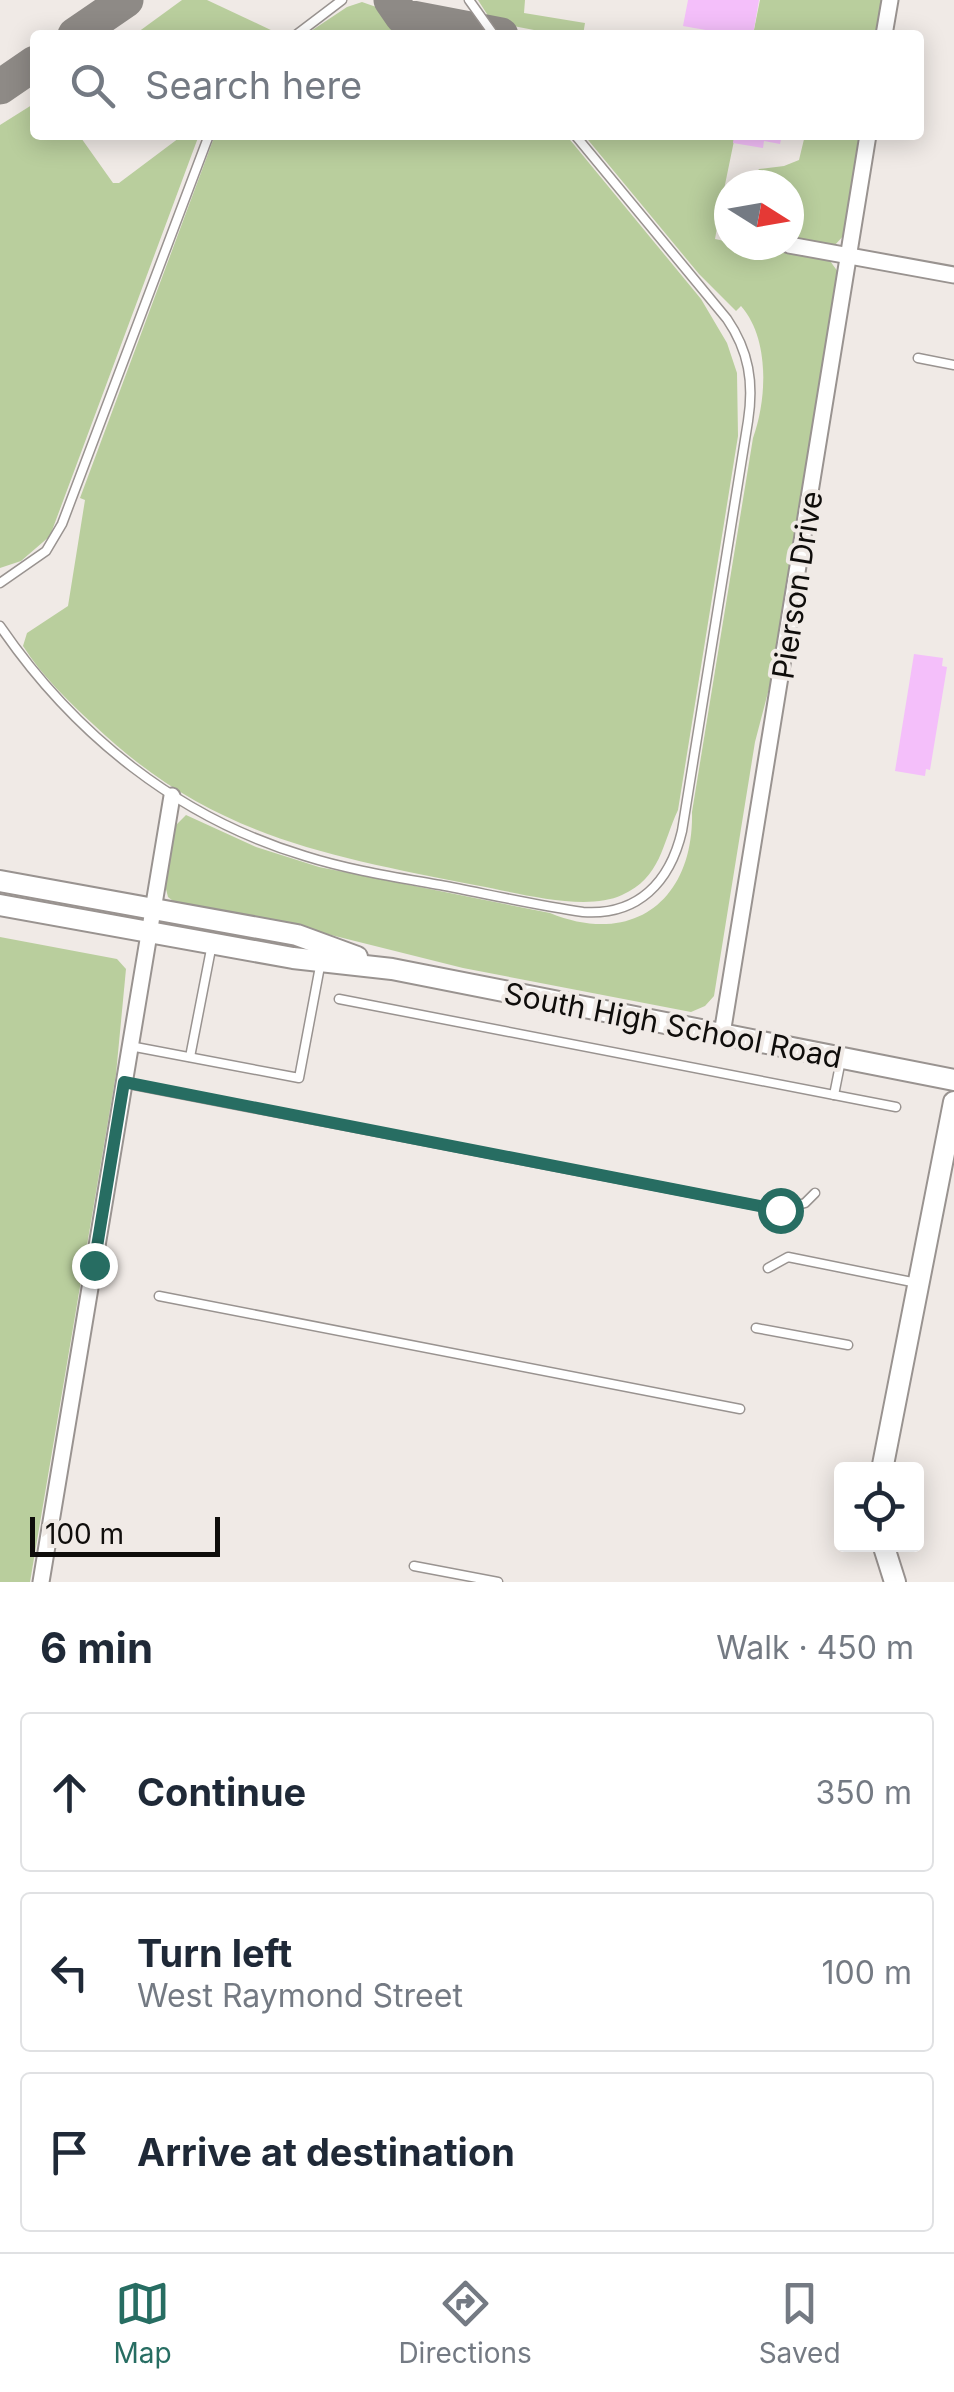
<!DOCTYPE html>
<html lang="en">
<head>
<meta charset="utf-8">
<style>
	body { margin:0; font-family:Inter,sans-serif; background:#f6f6f7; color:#1f2937 }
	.controls { position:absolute; right:30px; bottom:30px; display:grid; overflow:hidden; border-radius:10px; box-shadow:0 5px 25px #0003 }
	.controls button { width:90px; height:90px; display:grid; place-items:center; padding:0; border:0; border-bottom:2px solid #e0e1e3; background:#fff; color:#1f2937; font:50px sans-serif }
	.compass { position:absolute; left:714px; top:170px; width:90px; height:90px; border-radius:50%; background:#fff; box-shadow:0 5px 25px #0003; rotate:101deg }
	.scale { position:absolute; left:30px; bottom:25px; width:190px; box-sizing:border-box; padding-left:10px; border:5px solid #0f0d0b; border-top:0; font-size:28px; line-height:35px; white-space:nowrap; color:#0f0d0b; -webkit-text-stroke:8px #f0eae6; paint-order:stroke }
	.stop { position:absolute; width:30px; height:30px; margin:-22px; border:8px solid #276d62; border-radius:50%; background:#fff }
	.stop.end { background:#276d62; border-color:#fff; box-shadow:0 2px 10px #0008 }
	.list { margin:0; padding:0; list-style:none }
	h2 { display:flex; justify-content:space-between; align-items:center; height:130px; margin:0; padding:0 40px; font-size:42px }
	h2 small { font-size:32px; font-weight:400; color:#747a83 }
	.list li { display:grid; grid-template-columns:65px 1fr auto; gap:30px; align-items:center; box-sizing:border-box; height:160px; margin:0 20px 20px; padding:0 20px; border:2px solid #e0e1e3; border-radius:10px }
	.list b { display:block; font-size:38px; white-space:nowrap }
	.list p { margin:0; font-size:32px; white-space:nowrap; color:#747a83 }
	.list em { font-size:32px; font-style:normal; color:#747a83 }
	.icon { flex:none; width:55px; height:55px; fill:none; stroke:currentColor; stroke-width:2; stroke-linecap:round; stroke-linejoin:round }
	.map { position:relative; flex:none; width:954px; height:1582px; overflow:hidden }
	.search { position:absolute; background:#fff; box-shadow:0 5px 25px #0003; left:30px; right:30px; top:30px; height:110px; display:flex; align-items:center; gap:25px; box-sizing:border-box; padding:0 35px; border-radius:10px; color:#747a83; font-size:38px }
	.sheet { height:670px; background:#fff }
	nav { display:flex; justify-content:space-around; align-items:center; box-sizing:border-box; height:140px; border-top:2px solid #e0e1e3; background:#fff; font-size:28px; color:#747a83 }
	nav a { display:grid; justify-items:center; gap:5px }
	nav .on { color:#276d62 }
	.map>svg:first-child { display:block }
	.green { fill:#b9ce9d }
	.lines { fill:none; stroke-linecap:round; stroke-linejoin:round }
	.taxiway { stroke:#8e8a86; stroke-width:35 }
	.building { fill:#f4bffa }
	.service-casing { stroke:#999390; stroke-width:11 }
	.minor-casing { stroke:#999390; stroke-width:19 }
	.tertiary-casing { stroke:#999390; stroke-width:24 }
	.service { stroke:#fff; stroke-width:8 }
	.minor { stroke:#fff; stroke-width:15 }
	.tertiary { stroke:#fff; stroke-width:20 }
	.route { stroke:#276d62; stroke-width:12 }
	.labels { text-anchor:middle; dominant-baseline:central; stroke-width:8; stroke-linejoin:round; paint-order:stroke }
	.street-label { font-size:30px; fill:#0f0d0b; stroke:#f0eae6 }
</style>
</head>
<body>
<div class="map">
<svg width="954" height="1582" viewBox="0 0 954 1582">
	<rect width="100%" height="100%" fill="#f0eae6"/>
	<g class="green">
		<path d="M182,0H207L275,32L134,35Z"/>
		<path d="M478,0H525L524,13L585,23L583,35H560L492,22Z"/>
		<path d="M760,0H882L877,35H753Z"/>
		<path d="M362,2L379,8L399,25L443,35H305L347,7Z"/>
		<path d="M35,103V135H79L113,183H119L183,135H199L50,536L21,561L0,568V125Z"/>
		<path d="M215,135H566L701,299L727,343L737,373L738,436L678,810C662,844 661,878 622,895C586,912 518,893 480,886C328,856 211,837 94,725C68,701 42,676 23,646L27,633L68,606L85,500L80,498Z"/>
		<path d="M584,135H706L712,138L713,135L735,136L721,204L729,206V212L720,211L715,239L729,242V245H751L828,258L838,272L773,673L755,742L714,996L705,1006L691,1012L463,968L307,929L178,905L168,897L165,885L174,827L186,815L256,847L319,867L550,913C633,947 694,900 692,812L753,438C767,399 770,339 741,306L736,311L699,274Z"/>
		<path d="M805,135H861L845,234L834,246L789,240V185H752L754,176L759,169L784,166L799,160Z"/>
		<path d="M0,937L117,959L126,969L116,1074L30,1582H0Z"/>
	</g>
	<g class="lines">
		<g class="taxiway">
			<path d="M391,0L402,16L501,35"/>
			<path d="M75,35L126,0"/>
			<path d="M0,87L35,63"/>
		</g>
	</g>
	<g class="building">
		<path d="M688,0H759L753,35H734L683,26Z"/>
		<path d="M734,135H782L780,144L764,141L763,148L733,143Z"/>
		<path d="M914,654L943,658L942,666L947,667L930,770L926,769L925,776L895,771Z"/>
	</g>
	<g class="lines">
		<g class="service-casing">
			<g id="service">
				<path d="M469,0L494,35"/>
				<path d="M296,35L342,0"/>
				<path d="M918,358L954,365"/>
				<path d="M0,583L46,551L62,524L209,135"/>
				<path d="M0,626C74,734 178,818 305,856C349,870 395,877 440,885C487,894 535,905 583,912C638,916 670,882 682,831L748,421C754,383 749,351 727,319L575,135"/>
				<path d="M339,999L896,1107"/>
				<path d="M130,1046L299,1078L321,961"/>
				<path d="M190,1057L212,944"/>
				<path d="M124,1083L780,1210L805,1203L815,1193"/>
				<path d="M834,1095L841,1060"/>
				<path d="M768,1268L788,1257L917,1283"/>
				<path d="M159,1296L740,1409"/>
				<path d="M756,1328L848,1345"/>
				<path d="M414,1566L498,1582"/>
			</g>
		</g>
		<g class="minor-casing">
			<g id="minor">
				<path d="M884,35L890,0"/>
				<path d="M789,245L954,275"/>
				<path d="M722,1034L868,135"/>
				<path d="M41,1582L172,796"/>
			</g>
		</g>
		<g class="tertiary-casing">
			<g id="tertiary">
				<path d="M0,881L297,935L357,957"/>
				<path d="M0,905L293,958L392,969L954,1080"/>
				<path d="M882,1470L954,1102"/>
				<path d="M883,1544L895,1582"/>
			</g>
		</g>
		<use href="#service" class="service"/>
		<use href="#minor" class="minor"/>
		<use href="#tertiary" class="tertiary"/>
	</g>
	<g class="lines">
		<path class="route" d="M94,1265L124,1082L780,1210"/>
	</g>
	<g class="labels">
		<g class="street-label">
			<text transform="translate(797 585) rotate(-81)">Pierson Drive</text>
			<text transform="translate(673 1025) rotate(11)">South High School Road</text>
		</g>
	</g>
</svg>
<div class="controls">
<button><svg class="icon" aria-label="locate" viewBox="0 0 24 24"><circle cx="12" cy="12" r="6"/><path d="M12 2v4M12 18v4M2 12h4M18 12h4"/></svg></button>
</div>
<svg class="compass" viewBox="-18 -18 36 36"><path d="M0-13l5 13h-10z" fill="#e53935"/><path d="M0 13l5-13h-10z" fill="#747a83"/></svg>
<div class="scale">100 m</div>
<div class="stop" style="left:780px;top:1210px"></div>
<div class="stop end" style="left:94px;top:1265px"></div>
<div class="search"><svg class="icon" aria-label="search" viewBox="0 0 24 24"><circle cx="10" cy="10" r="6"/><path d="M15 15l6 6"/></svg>Search here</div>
</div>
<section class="sheet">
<h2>6 min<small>Walk · 450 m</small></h2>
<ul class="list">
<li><svg class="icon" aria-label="ahead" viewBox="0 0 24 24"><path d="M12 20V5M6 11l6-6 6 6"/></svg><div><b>Continue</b></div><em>350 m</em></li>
<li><svg class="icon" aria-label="left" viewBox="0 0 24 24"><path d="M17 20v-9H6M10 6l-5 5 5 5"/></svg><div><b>Turn left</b><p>West Raymond Street</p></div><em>100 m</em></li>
<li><svg class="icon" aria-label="arrive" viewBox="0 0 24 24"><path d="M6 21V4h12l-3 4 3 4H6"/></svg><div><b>Arrive at destination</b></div></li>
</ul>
</section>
<nav>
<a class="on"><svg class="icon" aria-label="map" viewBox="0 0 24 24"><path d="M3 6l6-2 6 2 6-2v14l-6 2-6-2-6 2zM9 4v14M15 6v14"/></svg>Map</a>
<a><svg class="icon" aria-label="directions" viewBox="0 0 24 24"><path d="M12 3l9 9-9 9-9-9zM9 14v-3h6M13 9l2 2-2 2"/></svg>Directions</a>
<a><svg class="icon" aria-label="saved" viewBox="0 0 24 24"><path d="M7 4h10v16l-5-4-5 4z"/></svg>Saved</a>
</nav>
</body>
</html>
